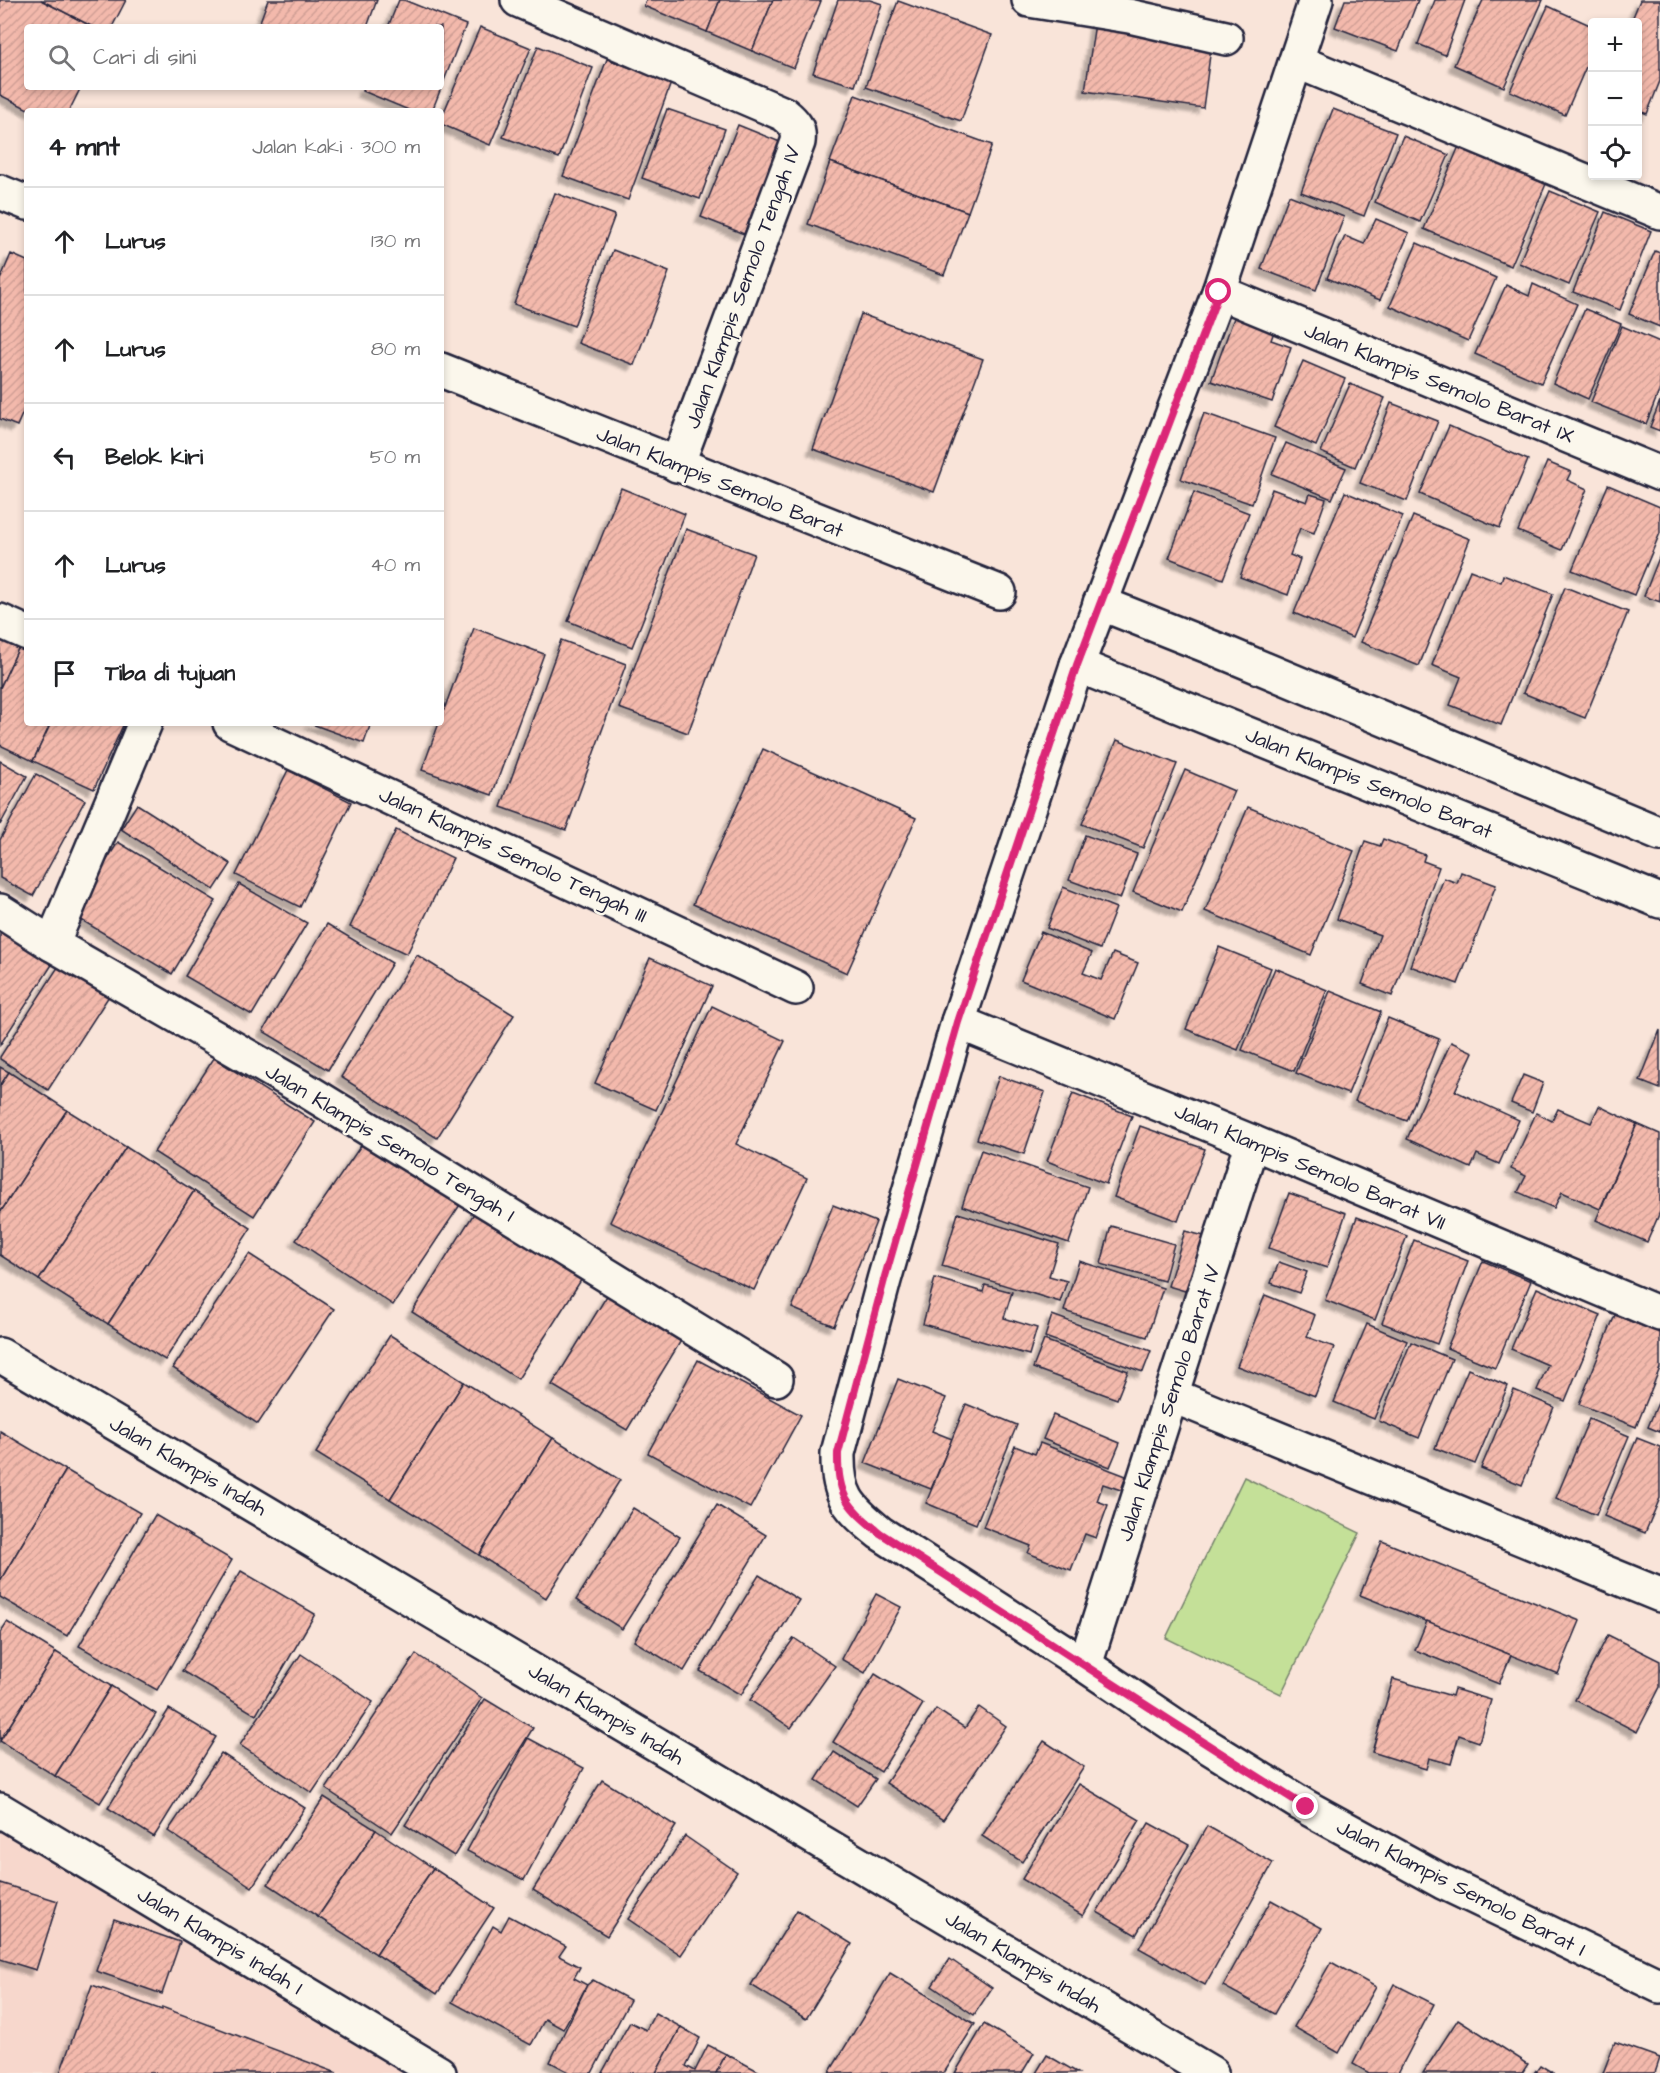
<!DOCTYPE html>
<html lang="id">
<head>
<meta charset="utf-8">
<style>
	body { margin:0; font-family:"Architects Daughter",sans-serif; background:#f2f2f2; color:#202124 }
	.controls { position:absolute; right:18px; top:18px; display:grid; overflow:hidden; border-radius:6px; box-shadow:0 3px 9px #0003 }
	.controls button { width:54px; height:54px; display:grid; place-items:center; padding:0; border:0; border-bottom:2px solid #e0e0e0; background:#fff; color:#202124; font:30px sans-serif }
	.stop { position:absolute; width:18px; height:18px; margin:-14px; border:4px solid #db2777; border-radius:50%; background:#fff }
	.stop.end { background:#db2777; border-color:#fff; box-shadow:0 2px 6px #0008 }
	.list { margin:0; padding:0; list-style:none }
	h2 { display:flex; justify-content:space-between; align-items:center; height:78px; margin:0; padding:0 24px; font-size:26px }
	h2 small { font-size:20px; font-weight:400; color:#757577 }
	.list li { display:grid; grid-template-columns:39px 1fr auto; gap:18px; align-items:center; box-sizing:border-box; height:108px; padding:0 24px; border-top:2px solid #e0e0e0 }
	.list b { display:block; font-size:22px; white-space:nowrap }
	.list em { font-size:20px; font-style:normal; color:#757577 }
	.icon { flex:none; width:33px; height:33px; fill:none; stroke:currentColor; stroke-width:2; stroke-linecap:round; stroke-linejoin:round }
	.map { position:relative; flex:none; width:1660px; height:2073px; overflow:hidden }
	.search { position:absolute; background:#fff; box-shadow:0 3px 9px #0003; left:24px; top:24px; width:420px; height:66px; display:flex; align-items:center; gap:15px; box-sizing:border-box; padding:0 21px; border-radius:6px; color:#757577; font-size:22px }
	.panel { position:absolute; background:#fff; box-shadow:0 3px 9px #0003; left:24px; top:108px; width:420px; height:618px; border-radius:6px }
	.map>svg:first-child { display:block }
	.built { fill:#f7d7cc }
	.garden { fill:#c4e098; stroke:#73816a; stroke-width:1.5 }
	.building { fill:url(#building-hatch); stroke:#22223b; stroke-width:1.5; filter:url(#shadow) }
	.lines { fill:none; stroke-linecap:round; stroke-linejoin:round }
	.minor-casing { stroke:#22223b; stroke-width:38 }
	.minor { stroke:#fbf7ec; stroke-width:33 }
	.route { stroke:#db2777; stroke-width:8 }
	.labels { text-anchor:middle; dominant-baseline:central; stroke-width:5; stroke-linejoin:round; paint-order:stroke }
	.street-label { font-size:21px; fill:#22223b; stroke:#fbf7ec }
</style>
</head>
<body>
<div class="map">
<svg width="1660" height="2073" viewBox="0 0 1660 2073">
	<defs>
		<pattern id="building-hatch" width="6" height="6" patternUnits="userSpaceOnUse" patternTransform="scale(1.5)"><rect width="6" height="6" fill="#f3b9ac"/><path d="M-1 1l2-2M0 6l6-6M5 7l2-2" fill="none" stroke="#d09f95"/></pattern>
		<filter id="shadow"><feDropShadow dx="-5.5" dy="5.5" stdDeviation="1.5" flood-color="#0004"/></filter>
	</defs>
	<rect width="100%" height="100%" fill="#f9e4d9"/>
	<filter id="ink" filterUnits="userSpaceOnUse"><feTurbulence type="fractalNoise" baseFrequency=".0167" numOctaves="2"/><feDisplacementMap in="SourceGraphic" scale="12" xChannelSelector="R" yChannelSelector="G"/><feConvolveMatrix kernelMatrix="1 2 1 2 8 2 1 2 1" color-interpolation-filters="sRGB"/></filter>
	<g filter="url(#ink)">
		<path class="built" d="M0,1820L423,2073H0Z"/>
		<path class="garden" d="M1244,1477L1360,1533L1281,1694L1166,1638Z"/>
		<g class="building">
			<path d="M0,0H41L93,27H27V87H81L69,111H32L0,95Z"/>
			<path d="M41,0H126L112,27H93Z"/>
			<path d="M268,0H377L367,27H258Z"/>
			<path d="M399,0H404L466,25L432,111H411L363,91L364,87H441V27H388Z"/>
			<path d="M646,0H720L707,32L644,6Z"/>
			<path d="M720,0H773L752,51L707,32Z"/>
			<path d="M773,0L821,1L794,68L752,51Z"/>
			<path d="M838,0H870L882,4L855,86L813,73Z"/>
			<path d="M1345,0H1418L1398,51L1335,27Z"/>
			<path d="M1435,0H1465L1445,55L1418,44Z"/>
			<path d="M1483,0H1543L1504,87L1454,65Z"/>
			<path d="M1640,0H1660V81L1647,114L1638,110V22H1631Z"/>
			<path d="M898,1L992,35L961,121L866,87Z"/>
			<path d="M1548,6L1592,26V53L1565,115L1510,91Z"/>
			<path d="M1095,23L1212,40L1203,108L1085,91Z"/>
			<path d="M480,27L531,48L490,145L441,124V119Z"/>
			<path d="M538,46L593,68L559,158L503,137Z"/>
			<path d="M607,59L671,83L628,200L563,176Z"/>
			<path d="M855,95L992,145L968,212L830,162Z"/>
			<path d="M667,109L725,129L700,199L642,178Z"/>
			<path d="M1333,109L1396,133L1364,216L1301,192Z"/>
			<path d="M738,125L780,142L744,234L701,217Z"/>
			<path d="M1403,136L1449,155L1420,222L1375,202Z"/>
			<path d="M1459,146L1546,184L1511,266L1424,229Z"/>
			<path d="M830,162L968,212L944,275L808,224Z"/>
			<path d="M1550,191L1600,212L1569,285L1519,263Z"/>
			<path d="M555,193L615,215L574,326L514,304Z"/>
			<path d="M1289,195L1344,217L1316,290L1261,269Z"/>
			<path d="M1605,212L1651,231L1620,310L1573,292Z"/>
			<path d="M1376,219L1409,233L1380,300L1327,278L1345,236L1364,244Z"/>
			<path d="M1417,243L1496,278L1468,341L1390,306Z"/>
			<path d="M613,250L669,272L634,365L578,343Z"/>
			<path d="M1655,251L1660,253V327L1629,314Z"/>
			<path d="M11,254L27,261V403L17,426L0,419V280Z"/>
			<path d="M1533,284L1577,304L1541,383L1475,354L1506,285L1529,296Z"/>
			<path d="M1585,309L1621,324L1588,399L1553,383Z"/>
			<path d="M861,314L983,359L934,492L813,449Z"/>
			<path d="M1235,315L1275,329L1271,340L1291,347L1272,402L1211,381Z"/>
			<path d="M1622,326L1660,342V389L1646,424L1591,402Z"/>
			<path d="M1303,361L1345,379L1316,446L1274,427Z"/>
			<path d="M1350,384L1385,398L1355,467L1321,452Z"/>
			<path d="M1660,401V431L1650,427Z"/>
			<path d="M1391,403L1438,421L1407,501L1360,483Z"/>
			<path d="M1204,413L1275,438L1252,504L1181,479Z"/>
			<path d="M1449,426L1528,460L1500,528L1420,494Z"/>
			<path d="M1286,443L1346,468L1332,499L1272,474Z"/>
			<path d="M1547,462L1571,472L1567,480L1587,489L1562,550L1518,531Z"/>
			<path d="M1608,485L1660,507V533L1634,595L1572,570Z"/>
			<path d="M621,488L685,514L632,647L568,621Z"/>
			<path d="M1272,489L1307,502L1310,494L1326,499L1314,533L1300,528L1290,555L1300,559L1288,595L1240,577Z"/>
			<path d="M1194,492L1249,513L1223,579L1169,558Z"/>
			<path d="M1345,492L1403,516L1352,638L1294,613Z"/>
			<path d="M1413,516L1470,539L1419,666L1361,642Z"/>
			<path d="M686,529L754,554L688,733L619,708Z"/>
			<path d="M1660,555V602L1644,596Z"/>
			<path d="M1470,570L1501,582L1503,575L1553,594L1501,725L1450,705L1461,677L1432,665Z"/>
			<path d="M1565,587L1628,612L1585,718L1523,693Z"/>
			<path d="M474,628L544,654L492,795L422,770L439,723H441V718Z"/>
			<path d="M0,637L19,647L0,688Z"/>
			<path d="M561,640L626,664L566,830L501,807Z"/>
			<path d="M19,647L27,650V723H51L33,761L0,745V688Z"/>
			<path d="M51,723H124L94,789L33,761Z"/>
			<path d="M309,723H371L364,743Z"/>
			<path d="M1117,740L1177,764L1143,848L1082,824Z"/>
			<path d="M763,749L916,818L847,973L693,904Z"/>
			<path d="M0,761L27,776L0,825Z"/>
			<path d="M288,770L351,802L300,907L236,875Z"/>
			<path d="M1185,770L1234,791L1182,912L1133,892Z"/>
			<path d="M36,774L85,800L33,896L0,878V840Z"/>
			<path d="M137,804L231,864L214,890L121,829Z"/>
			<path d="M1248,807L1354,851L1311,955L1205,911Z"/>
			<path d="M396,830L453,858L407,954L350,927Z"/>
			<path d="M1085,835L1137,854L1120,899L1069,880Z"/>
			<path d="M1383,839L1425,855L1423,861L1439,867L1392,996L1362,984L1380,935L1337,919L1365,841L1380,846Z"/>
			<path d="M118,842L216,901L172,974L73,915Z"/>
			<path d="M1461,872L1496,885L1458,984L1410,966L1444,878L1457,883Z"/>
			<path d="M239,884L307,923L252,1015L185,976Z"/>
			<path d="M1063,887L1116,908L1100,949L1047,928Z"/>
			<path d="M5,923L57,957L0,1045V931Z"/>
			<path d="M327,924L392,963L328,1070L263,1031Z"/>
			<path d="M1041,932L1092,953L1083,973L1101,980L1113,953L1138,963L1115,1019L1021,980Z"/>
			<path d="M1219,947L1271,968L1238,1050L1186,1029Z"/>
			<path d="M417,955L514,1015L437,1138L341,1077Z"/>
			<path d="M650,958L712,986L656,1110L595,1083Z"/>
			<path d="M60,964L109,996L48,1090L0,1059V1057Z"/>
			<path d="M1275,968L1327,990L1294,1071L1242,1050Z"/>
			<path d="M1330,991L1381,1012L1348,1094L1296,1073Z"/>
			<path d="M712,1006L785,1041L736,1144L807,1178L754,1290L610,1222Z"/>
			<path d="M1388,1018L1439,1039L1407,1121L1355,1101Z"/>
			<path d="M1660,1030V1089L1640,1081Z"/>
			<path d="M1451,1042L1473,1052L1455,1091L1519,1120L1499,1164L1477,1154L1471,1168L1407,1139Z"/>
			<path d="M214,1058L315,1122L254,1216L154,1152Z"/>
			<path d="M0,1067L9,1072L0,1086Z"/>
			<path d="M9,1072L67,1110L0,1213V1086Z"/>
			<path d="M1523,1075L1543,1083L1532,1112L1511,1103Z"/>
			<path d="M999,1076L1045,1092L1024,1154L977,1139Z"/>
			<path d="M1073,1093L1132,1116L1106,1184L1047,1161Z"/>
			<path d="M1599,1106L1637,1124L1600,1209L1562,1192L1554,1208L1518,1192L1526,1176L1511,1169L1536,1113L1552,1121L1558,1109L1591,1123Z"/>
			<path d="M67,1110L126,1147L39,1280L0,1255V1213Z"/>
			<path d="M1637,1124L1660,1134V1212L1647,1242L1596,1220Z"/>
			<path d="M1140,1126L1205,1149L1178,1221L1114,1197Z"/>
			<path d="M364,1141L460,1205L393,1305L296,1240Z"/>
			<path d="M126,1147L194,1191L108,1324L39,1280Z"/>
			<path d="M981,1150L1088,1187L1069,1243L962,1206Z"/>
			<path d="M194,1191L251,1228L165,1360L108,1324Z"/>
			<path d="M1289,1193L1346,1213L1327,1268L1269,1248Z"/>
			<path d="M833,1205L876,1222L834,1326L792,1308Z"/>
			<path d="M478,1207L585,1274L518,1379L412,1312Z"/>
			<path d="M958,1213L1059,1244L1049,1276L1067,1281L1060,1302L942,1266Z"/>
			<path d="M1357,1217L1407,1236L1375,1320L1325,1300Z"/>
			<path d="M1111,1226L1174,1244L1164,1281L1101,1264Z"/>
			<path d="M1185,1231L1208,1237L1192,1293L1168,1286Z"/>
			<path d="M1414,1240L1468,1261L1437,1344L1382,1323Z"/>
			<path d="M249,1254L334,1309L258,1424L173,1368Z"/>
			<path d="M1079,1261L1163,1288L1147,1337L1064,1311Z"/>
			<path d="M1483,1261L1531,1281L1495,1368L1447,1348Z"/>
			<path d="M1279,1262L1307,1272L1299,1293L1271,1283Z"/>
			<path d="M935,1278L983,1292L985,1285L1012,1292L1004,1318L1037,1328L1029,1355L923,1324Z"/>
			<path d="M1537,1288L1601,1315L1565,1401L1537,1390L1548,1365L1511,1349Z"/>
			<path d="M608,1294L682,1339L627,1430L552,1385Z"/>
			<path d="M1265,1295L1315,1315L1307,1337L1334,1347L1315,1396L1237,1366Z"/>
			<path d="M1052,1315L1151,1351L1143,1372L1045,1337Z"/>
			<path d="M1615,1315L1660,1333V1368L1636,1427L1579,1404Z"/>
			<path d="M1367,1324L1407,1341L1374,1419L1334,1402Z"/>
			<path d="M390,1335L464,1382L390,1499L316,1453Z"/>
			<path d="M1044,1340L1128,1371L1117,1399L1033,1368Z"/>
			<path d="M1411,1342L1452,1359L1419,1438L1379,1421Z"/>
			<path d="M698,1360L801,1415L750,1508L648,1453Z"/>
			<path d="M1468,1369L1508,1386L1475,1464L1435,1448Z"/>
			<path d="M898,1379L946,1398L932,1431L952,1439L931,1489L865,1463Z"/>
			<path d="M464,1382L553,1438L479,1555L390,1499Z"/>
			<path d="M1514,1390L1554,1407L1522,1485L1481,1468Z"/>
			<path d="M1660,1398V1432L1648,1427Z"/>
			<path d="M966,1404L1017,1425L976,1524L926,1503Z"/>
			<path d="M1053,1415L1120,1443L1110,1467L1043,1439Z"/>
			<path d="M1589,1419L1629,1436L1596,1515L1556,1498Z"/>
			<path d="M0,1431L66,1470L0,1581Z"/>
			<path d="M553,1438L620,1480L546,1598L479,1555Z"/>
			<path d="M1637,1438L1660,1447V1498L1645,1533L1604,1516Z"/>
			<path d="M1040,1443L1126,1476L1121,1490L1103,1484L1097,1501L1108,1505L1096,1538L1085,1534L1071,1570L1028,1553L1031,1546L983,1527L1015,1446L1035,1454Z"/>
			<path d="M66,1470L140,1513L67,1636L0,1597V1581Z"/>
			<path d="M717,1505L766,1535L684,1671L634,1641Z"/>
			<path d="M633,1508L680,1537L622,1629L576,1600Z"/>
			<path d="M155,1515L232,1560L157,1690L79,1646Z"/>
			<path d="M1382,1541L1580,1621L1558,1674L1360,1595Z"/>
			<path d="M241,1571L315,1614L256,1715L182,1671Z"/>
			<path d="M759,1575L799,1600L741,1695L700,1671Z"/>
			<path d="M876,1594L901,1607L865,1673L841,1659Z"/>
			<path d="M1427,1621L1511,1655L1499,1684L1415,1650Z"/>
			<path d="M7,1622L56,1652L0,1741V1633Z"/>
			<path d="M1608,1635L1660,1661V1687L1637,1732L1575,1700Z"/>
			<path d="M794,1638L835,1666L791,1728L750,1700Z"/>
			<path d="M56,1652L111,1686L55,1776L0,1741Z"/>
			<path d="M301,1654L373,1702L312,1793L240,1745Z"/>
			<path d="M416,1654L482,1698L392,1833L326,1789Z"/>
			<path d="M875,1674L923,1704L881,1772L833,1742Z"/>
			<path d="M1393,1679L1452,1696L1454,1689L1491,1700L1479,1742L1459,1735L1451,1764L1429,1758L1426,1769L1372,1752Z"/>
			<path d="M111,1686L156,1714L100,1803L55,1776Z"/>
			<path d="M485,1699L533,1728L454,1856L405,1825Z"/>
			<path d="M979,1707L1006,1726L943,1820L886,1783L936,1709L965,1728Z"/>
			<path d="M169,1709L216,1737L154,1837L108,1808Z"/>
			<path d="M528,1738L584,1768L524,1880L467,1851Z"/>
			<path d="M1044,1741L1084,1767L1022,1862L982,1836Z"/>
			<path d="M834,1752L876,1779L857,1806L816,1780Z"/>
			<path d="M221,1753L305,1808L252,1887L168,1831Z"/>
			<path d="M602,1780L676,1826L607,1936L533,1890Z"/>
			<path d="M1079,1784L1140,1820L1083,1916L1022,1879Z"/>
			<path d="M324,1797L376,1830L318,1917L268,1884Z"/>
			<path d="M1149,1823L1189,1845L1136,1935L1097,1912Z"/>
			<path d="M1207,1826L1273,1863L1205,1985L1139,1948Z"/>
			<path d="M376,1830L433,1868L376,1954L318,1917Z"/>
			<path d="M685,1836L737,1872L681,1955L628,1919Z"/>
			<path d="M433,1868L494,1908L437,1994L376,1954Z"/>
			<path d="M0,1883L58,1901L36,1970L0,1959Z"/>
			<path d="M1271,1900L1322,1928L1274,2014L1223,1986Z"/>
			<path d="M797,1910L852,1944L806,2019L751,1985Z"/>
			<path d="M509,1916L566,1946L559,1956L580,1967L574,1978L587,1985L563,2029L545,2019L531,2045L452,2002L493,1926L501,1931Z"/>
			<path d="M114,1919L180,1942L162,1994L96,1971Z"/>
			<path d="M950,1959L992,1988L974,2015L932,1986Z"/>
			<path d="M1331,1962L1376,1987L1339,2053L1294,2027Z"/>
			<path d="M890,1973L975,2024L944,2073H829Z"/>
			<path d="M593,1980L630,2000L592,2073H571L550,2062L587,1985Z"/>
			<path d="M1394,1984L1434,2004L1398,2073H1369L1353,2064Z"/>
			<path d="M92,1985L162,2010V2007L337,2073H60Z"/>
			<path d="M655,2013L681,2027L656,2073H602L630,2022L646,2030Z"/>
			<path d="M1458,2019L1528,2064L1522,2073H1423Z"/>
			<path d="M984,2024L1034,2053L1022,2073H955Z"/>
			<path d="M681,2027L700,2038L686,2066L695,2071L708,2045L726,2054L716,2073H656Z"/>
			<path d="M1615,2042L1660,2058L1655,2073H1603Z"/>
			<path d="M726,2054L762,2073H716Z"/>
			<path d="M1047,2055L1078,2073H1036Z"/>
			<path d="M1540,2065L1553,2073H1534Z"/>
		</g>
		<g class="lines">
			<g class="minor-casing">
				<g id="minor">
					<path d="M518,0L784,114C794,122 800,128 798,142L677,465"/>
					<path d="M1029,0L1129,16L1226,38"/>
					<path d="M1316,0L1219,292L1077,665L958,1022L884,1280L838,1453C837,1496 848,1507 880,1533L1085,1665L1180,1729L1306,1807L1443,1882L1660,1986"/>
					<path d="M1296,61L1660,212"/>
					<path d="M0,192L27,203"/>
					<path d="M1219,292L1660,474"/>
					<path d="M441,370L999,592"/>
					<path d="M1100,603L1228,654L1660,834"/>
					<path d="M0,621L27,633"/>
					<path d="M1077,665L1660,901"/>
					<path d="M230,723L796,988"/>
					<path d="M0,911L52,944L304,1089L776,1379"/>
					<path d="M52,944L145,723"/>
					<path d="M958,1022L1252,1142L1660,1314"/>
					<path d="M0,1355L1211,2073"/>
					<path d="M1171,1395L1660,1595"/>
					<path d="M1085,1665L1252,1142"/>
					<path d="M0,1810L439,2073"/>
				</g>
			</g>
			<use href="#minor" class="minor"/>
		</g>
	</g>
	<g class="lines" filter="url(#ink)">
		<path class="route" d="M1219,292L1077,665L958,1022L884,1280L838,1453C837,1496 848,1507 880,1533C1022,1624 1163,1718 1306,1807"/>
	</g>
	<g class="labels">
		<g class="street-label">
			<text transform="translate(743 287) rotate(-70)">Jalan Klampis Semolo Tengah IV</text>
			<text transform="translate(1439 383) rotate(22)">Jalan Klampis Semolo Barat IX</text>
			<text transform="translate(720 482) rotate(22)">Jalan Klampis Semolo Barat</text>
			<text transform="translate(1369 783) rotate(22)">Jalan Klampis Semolo Barat</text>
			<text transform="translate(513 855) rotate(25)">Jalan Klampis Semolo Tengah III</text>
			<text transform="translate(390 1143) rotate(31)">Jalan Klampis Semolo Tengah I</text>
			<text transform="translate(1310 1167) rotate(23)">Jalan Klampis Semolo Barat VII</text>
			<text transform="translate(1169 1403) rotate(-72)">Jalan Klampis Semolo Barat IV</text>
			<text transform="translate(188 1466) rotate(30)">Jalan Klampis Indah</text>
			<text transform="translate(606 1714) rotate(31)">Jalan Klampis Indah</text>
			<text transform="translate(1461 1888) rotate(27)">Jalan Klampis Semolo Barat I</text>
			<text transform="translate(220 1941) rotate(31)">Jalan Klampis Indah I</text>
			<text transform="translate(1023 1962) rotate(31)">Jalan Klampis Indah</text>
		</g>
	</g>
</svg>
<div class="controls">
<button>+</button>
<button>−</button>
<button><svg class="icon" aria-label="locate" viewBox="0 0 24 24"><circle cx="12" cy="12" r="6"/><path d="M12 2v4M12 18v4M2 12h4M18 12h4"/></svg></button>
</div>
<div class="stop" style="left:1219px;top:292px"></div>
<div class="stop end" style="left:1306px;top:1807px"></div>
<div class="search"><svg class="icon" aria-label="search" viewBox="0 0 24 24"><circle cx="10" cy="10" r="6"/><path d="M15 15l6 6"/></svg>Cari di sini</div>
<section class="panel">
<h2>4 mnt<small>Jalan kaki · 300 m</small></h2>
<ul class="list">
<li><svg class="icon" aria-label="ahead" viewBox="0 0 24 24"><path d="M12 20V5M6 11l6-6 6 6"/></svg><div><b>Lurus</b></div><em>130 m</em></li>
<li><svg class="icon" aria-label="ahead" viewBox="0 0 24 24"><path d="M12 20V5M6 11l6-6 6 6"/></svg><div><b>Lurus</b></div><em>80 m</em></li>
<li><svg class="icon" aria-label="left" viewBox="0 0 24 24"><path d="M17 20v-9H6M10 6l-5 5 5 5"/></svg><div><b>Belok kiri</b></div><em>50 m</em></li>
<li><svg class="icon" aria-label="ahead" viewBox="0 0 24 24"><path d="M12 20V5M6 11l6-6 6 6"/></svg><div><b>Lurus</b></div><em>40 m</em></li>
<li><svg class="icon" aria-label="arrive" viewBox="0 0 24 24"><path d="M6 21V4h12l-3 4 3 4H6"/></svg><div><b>Tiba di tujuan</b></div></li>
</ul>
</section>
</div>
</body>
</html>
